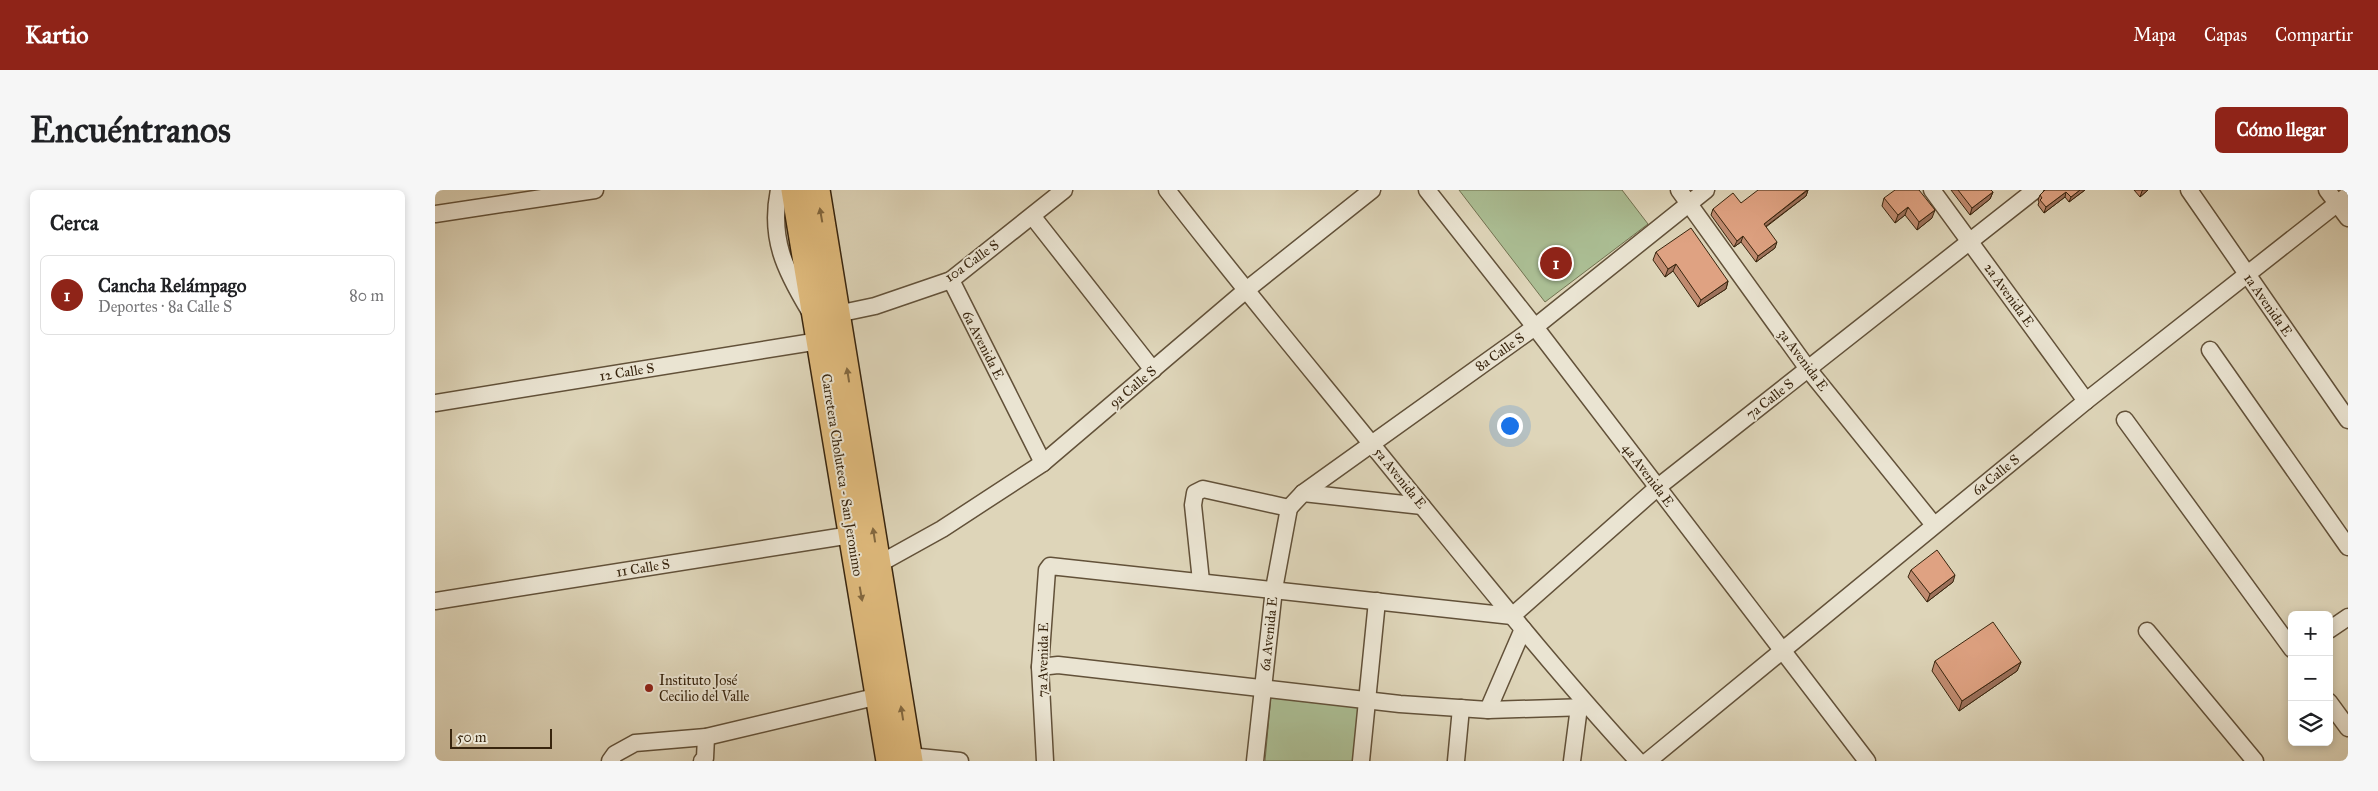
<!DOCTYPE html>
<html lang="es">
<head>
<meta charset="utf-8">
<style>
	body { margin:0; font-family:"IM FELL Great Primer",serif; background:#f6f6f6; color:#202124 }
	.controls { position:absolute; right:15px; bottom:15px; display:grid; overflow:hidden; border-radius:8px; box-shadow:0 2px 8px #0003 }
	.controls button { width:45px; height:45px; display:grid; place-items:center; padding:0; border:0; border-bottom:1px solid #e0e0e0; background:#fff; color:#202124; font:25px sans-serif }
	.scale { position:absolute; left:15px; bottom:12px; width:102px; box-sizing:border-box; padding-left:5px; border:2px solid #38250e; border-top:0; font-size:14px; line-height:18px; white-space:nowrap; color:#38250e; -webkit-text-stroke:4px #eae4d2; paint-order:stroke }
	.you { position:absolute; left:1074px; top:235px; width:18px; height:18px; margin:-12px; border:4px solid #fff; border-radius:50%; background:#1a73e8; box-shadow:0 0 0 8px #1a73e833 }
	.badge { display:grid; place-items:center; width:32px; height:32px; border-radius:50%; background:#8f2418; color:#fff; font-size:16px; font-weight:700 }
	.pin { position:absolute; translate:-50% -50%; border:2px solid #fff; box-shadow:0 1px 5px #0006 }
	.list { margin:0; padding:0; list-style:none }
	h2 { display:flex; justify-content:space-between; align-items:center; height:65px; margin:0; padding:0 20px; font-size:21px }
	h2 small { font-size:16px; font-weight:400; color:#757577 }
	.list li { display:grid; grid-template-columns:32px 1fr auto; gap:15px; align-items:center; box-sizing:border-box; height:80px; margin:0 10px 10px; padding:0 10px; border:1px solid #e0e0e0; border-radius:8px }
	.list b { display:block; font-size:19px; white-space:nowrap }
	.list p { margin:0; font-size:16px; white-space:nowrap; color:#757577 }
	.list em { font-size:16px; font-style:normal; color:#757577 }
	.icon { flex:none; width:28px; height:28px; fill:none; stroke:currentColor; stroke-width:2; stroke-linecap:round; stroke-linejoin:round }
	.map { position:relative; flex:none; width:1913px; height:571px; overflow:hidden; border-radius:8px }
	header { display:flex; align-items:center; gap:30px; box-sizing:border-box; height:70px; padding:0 25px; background:#8f2418; color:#fff }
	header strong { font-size:24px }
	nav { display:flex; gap:28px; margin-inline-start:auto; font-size:18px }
	.intro { display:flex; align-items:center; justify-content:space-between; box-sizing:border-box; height:120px; padding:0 30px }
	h1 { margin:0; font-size:35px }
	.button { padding:12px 22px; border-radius:8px; background:#8f2418; color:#fff; font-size:18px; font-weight:700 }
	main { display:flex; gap:30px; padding:0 30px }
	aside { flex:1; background:#fff; border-radius:8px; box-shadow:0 2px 8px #0003 }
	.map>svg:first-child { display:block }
	.green { fill:#abbe94; stroke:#727251 }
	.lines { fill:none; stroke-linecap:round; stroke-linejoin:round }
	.minor-casing { stroke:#625139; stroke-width:19 }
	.highway-casing { stroke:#38250e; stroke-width:28 }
	.minor { stroke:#eae4d2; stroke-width:16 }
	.highway { stroke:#dfba7c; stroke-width:25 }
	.wall { fill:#c08b70; stroke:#38250e }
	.shaded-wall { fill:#9c715b; stroke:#38250e }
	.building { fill:#dfa282; stroke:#38250e }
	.oneway { fill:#83683f }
	.poi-dot { fill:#8f2418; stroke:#eae4d2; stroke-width:2 }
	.labels { text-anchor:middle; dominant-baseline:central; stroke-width:4; stroke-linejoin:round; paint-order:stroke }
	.street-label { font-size:14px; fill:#38250e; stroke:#eae4d2 }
	.poi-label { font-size:14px; fill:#38250e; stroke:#eae4d2; text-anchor:start }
</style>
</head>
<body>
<header>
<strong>Kartio</strong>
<nav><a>Mapa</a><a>Capas</a><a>Compartir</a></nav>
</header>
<div class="intro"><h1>Encuéntranos</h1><a class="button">Cómo llegar</a></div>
<main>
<aside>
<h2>Cerca<small></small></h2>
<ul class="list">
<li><span class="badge">1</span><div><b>Cancha Relámpago</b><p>Deportes · 8a Calle S</p></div><em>80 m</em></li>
</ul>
</aside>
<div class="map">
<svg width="1913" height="571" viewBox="0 0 1913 571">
	<rect width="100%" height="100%" fill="#ded5b9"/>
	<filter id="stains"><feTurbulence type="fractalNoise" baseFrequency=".004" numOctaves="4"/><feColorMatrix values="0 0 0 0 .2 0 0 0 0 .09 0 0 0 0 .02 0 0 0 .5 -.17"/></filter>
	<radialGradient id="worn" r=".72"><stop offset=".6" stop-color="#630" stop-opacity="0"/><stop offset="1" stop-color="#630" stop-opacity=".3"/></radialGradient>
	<g class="green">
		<path d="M1024,0H1187L1213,34L1110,112Z"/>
		<path d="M836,505L925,516L920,571H830Z"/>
	</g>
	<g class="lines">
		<g class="minor-casing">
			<g id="minor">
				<path d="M344,0C334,48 350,80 374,120"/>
				<path d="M732,0C809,100 890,196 969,294C1046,388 1121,482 1203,571"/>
				<path d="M992,0L1100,137L1432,571"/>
				<path d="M1244,0L1373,179L1499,335"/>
				<path d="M1497,0L1651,211"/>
				<path d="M1754,0L1913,230"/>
				<path d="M1892,0L1913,28"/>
				<path d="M0,24L160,0"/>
				<path d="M598,27L718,180"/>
				<path d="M516,90L608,273"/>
				<path d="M402,124L440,116L516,90L629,0"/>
				<path d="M1775,160L1913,357"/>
				<path d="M0,213L384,151"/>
				<path d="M1690,230L1857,459"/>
				<path d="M868,303L987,316"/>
				<path d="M854,318L868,303L1100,137L1271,0"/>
				<path d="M444,374L507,339L608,273L810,101L937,0"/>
				<path d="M766,391L758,315L760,303L768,299L854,318"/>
				<path d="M0,411L416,345"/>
				<path d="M1894,440L1913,427"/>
				<path d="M1712,441L1820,571"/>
				<path d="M605,477L623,475L965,514L1053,520L1153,517"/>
				<path d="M1894,512L1913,538"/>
				<path d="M1053,520L1088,439"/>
				<path d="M474,566L525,571"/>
				<path d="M175,571L180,564L200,553L271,547L444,506"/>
				<path d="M267,571L270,568L271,547"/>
				<path d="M610,571L605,477L612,380L615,376L1077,426L1223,297L1600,0"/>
				<path d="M820,571L839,399L854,318"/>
				<path d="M926,571L942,411"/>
				<path d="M1021,571L1026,518"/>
				<path d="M1137,571L1144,517"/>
				<path d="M1213,571L1651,211L1913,5"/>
			</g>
		</g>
		<g class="highway-casing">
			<g id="highway">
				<path d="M359,0L454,571"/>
				<path d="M382,0L475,571"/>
			</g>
		</g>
		<use href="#minor" class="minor"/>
		<use href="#highway" class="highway"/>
	</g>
	<g class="wall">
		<path d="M1373,0L1371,6L1331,37L1340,58L1321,72L1306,52L1299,57L1276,25L1278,19Z"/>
		<path d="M1516,0H1556L1558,2L1555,9L1535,25Z"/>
		<path d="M1610,0H1650L1634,12L1630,7L1609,23L1603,15L1604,12L1603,10L1605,5Z"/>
		<path d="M1699,0H1713L1705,7Z"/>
		<path d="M1449,8L1497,28L1482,40L1470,25L1460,33L1447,16Z"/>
		<path d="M1221,62L1293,91L1291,99L1263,117L1238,81L1230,87L1218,70Z"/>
		<path d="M1476,380L1518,392L1492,412L1473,387Z"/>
		<path d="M1500,471L1586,472L1582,481L1524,521L1497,481Z"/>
	</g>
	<g class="shaded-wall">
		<path d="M1373,0L1371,6L1326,40L1329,34Z"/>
		<path d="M1645,0H1650L1634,12L1636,7Z"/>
		<path d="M1708,0H1713L1705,7L1707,1Z"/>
		<path d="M1558,2L1555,9L1535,25L1537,18Z"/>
		<path d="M1631,2L1630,7L1609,23L1611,17Z"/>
		<path d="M1473,17L1470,25L1460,33L1463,25Z"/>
		<path d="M1500,20L1497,28L1482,40L1484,32Z"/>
		<path d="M1308,46L1306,52L1299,57L1302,51Z"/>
		<path d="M1342,52L1340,58L1321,72L1323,66Z"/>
		<path d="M1241,74L1238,81L1230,87L1233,79Z"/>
		<path d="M1293,91L1291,99L1263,117L1266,110Z"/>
		<path d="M1520,385L1518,392L1492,412L1495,404Z"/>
		<path d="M1586,472L1582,481L1524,521L1527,511Z"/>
	</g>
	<g class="building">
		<path d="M1323,0H1372L1329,34L1342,52L1323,66L1308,46L1302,51L1278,19L1298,3L1306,13Z"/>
		<path d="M1460,0H1484L1500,20L1484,32L1473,17L1463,25L1449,8Z"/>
		<path d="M1523,0H1556L1558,2L1537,18Z"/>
		<path d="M1610,0H1645L1636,7L1631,2L1611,17L1605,10L1607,8L1605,5Z"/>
		<path d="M1256,38L1293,91L1266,110L1241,74L1233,79L1221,62Z"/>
		<path d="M1502,360L1520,385L1495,404L1476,380Z"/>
		<path d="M1558,432L1586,472L1527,511L1500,471Z"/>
	</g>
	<defs><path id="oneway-solid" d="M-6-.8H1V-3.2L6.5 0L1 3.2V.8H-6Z" transform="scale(1.25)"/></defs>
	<g class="oneway">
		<use href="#oneway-solid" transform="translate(386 25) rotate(-100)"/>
		<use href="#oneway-solid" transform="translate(413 185) rotate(-99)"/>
		<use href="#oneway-solid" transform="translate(439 345) rotate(-99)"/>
		<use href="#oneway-solid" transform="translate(426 404) rotate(80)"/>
		<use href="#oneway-solid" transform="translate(467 523) rotate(-99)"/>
	</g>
	<circle class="poi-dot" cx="214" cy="498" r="5"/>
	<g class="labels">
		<g class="street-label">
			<text transform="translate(537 71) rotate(-35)">10a Calle S</text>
			<text transform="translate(1574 105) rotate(54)">2a Avenida E</text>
			<text transform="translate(1833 115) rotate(55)">1a Avenida E</text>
			<text transform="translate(548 155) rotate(63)">6a Avenida E</text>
			<text transform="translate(1065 162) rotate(-35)">8a Calle S</text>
			<text transform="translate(1368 170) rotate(53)">3a Avenida E</text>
			<text transform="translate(192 182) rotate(-9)">12 Calle S</text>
			<text transform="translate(698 197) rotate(-40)">9a Calle S</text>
			<text transform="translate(1335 209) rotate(-38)">7a Calle S</text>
			<text transform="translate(407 285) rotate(81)">Carretera Choluteca - San Jeronimo</text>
			<text transform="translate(1213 285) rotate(53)">4a Avenida E</text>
			<text transform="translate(1561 285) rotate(-39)">6a Calle S</text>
			<text transform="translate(965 288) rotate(51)">5a Avenida E</text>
			<text transform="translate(208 378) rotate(-9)">11 Calle S</text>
			<text transform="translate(834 444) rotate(-84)">6a Avenida E</text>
			<text transform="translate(608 470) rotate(-89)">7a Avenida E</text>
		</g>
		<g class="poi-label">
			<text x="224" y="490">Instituto José<tspan x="224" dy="16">Cecilio del Valle</tspan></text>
		</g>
	</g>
	<rect width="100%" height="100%" filter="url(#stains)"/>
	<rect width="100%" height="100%" fill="url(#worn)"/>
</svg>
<div class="controls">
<button>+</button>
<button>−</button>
<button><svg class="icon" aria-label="layers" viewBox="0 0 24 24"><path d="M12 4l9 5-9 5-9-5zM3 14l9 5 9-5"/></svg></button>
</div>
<div class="scale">50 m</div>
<div class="you"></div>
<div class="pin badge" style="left:1121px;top:73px">1</div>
</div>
</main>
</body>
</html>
